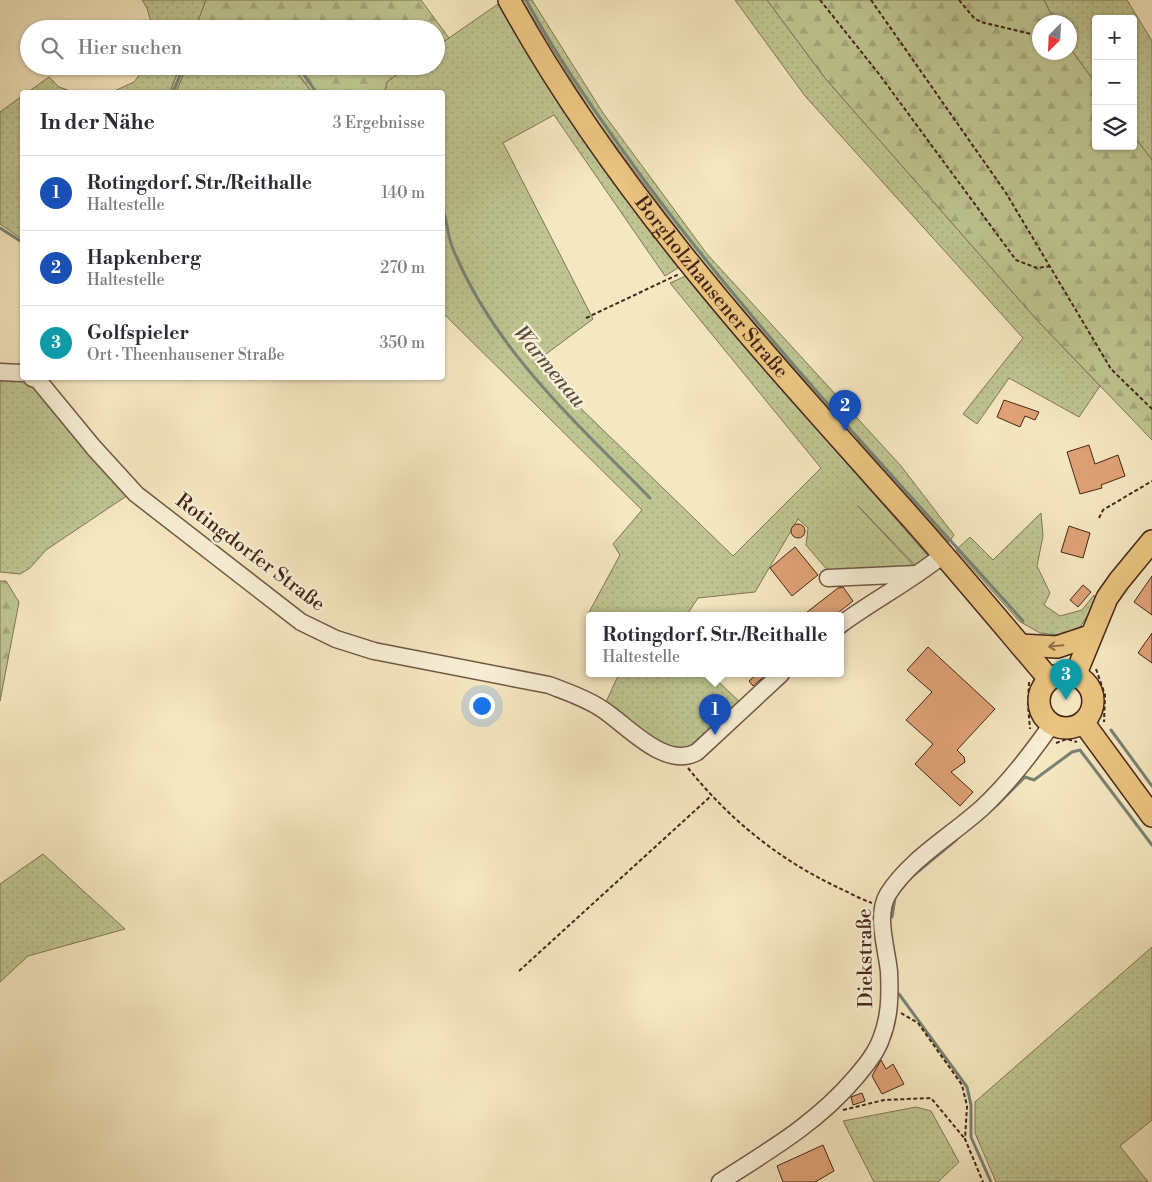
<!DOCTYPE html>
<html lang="de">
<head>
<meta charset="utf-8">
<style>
	body { margin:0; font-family:"Libre Bodoni",serif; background:#f2f2f3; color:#2b2b33 }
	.controls { position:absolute; right:15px; top:15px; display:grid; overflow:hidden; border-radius:5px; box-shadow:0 1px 4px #0004 }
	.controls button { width:45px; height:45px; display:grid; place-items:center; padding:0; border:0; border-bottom:1px solid #e1e1e2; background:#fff; color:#2b2b33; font:25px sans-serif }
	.compass { position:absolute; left:1032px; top:15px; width:45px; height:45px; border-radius:50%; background:#fff; box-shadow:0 1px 4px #0004; rotate:204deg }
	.you { position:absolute; left:481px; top:705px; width:18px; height:18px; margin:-12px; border:4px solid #fff; border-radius:50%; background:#1a73e8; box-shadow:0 0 0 8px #1a73e833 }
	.badge { display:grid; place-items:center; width:32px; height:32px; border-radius:50%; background:#8f2418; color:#fff; font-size:16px; font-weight:700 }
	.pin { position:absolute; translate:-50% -41px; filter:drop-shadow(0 1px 2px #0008) }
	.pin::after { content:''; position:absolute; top:26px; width:18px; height:15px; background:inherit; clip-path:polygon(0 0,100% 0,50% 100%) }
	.popup { position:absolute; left:586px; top:612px; width:258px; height:65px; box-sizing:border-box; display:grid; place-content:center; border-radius:5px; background:#fff; filter:drop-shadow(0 1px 4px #0005); font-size:16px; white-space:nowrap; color:#7c7c81 }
	.popup b { font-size:19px; color:#2b2b33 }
	.popup::after { content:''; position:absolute; left:50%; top:100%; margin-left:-10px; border:10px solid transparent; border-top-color:#fff }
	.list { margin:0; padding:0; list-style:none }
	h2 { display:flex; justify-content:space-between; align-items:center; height:65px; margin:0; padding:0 20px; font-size:21px }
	h2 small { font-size:16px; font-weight:400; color:#7c7c81 }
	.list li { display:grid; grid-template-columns:32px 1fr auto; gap:15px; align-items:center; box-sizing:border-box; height:75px; padding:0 20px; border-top:1px solid #e1e1e2 }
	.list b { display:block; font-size:19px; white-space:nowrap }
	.list p { margin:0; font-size:16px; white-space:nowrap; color:#7c7c81 }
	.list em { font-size:16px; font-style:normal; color:#7c7c81 }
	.icon { flex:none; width:28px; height:28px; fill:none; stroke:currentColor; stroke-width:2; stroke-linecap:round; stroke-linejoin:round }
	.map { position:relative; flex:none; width:1152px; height:1182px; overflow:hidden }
	.search { position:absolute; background:#fff; box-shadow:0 1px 4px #0004; left:20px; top:20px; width:425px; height:55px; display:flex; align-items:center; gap:12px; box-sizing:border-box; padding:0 18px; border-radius:28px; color:#7c7c81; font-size:19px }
	.panel { position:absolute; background:#fff; box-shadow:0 1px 4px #0004; left:20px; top:90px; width:425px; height:290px; border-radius:5px }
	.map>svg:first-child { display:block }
	.grass { fill:url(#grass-dots); stroke:#827556 }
	.forest { fill:url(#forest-firs); stroke:#827556 }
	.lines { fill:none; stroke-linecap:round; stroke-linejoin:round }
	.stream { stroke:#798275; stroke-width:3 }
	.building { fill:#dfa276; stroke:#45251a }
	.minor-casing { stroke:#715644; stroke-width:19 }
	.major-casing { stroke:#45251a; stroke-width:24 }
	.path { stroke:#45251a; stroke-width:2; stroke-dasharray:4 2.5; stroke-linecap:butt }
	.minor { stroke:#f8efd6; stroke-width:16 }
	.major { stroke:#eac480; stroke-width:21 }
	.oneway { stroke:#8f6d48 }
	.labels { text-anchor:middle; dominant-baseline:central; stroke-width:5; stroke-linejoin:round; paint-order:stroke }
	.street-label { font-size:20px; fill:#45251a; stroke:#f8efd6 }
	.water-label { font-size:21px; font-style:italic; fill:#5b4c40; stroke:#f8efd6 }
</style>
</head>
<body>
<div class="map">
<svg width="1152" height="1182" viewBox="0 0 1152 1182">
	<defs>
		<pattern id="grass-dots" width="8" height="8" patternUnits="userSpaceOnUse" patternTransform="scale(1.25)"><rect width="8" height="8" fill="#bec591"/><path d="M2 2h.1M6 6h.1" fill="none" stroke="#a5a97c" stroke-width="1.8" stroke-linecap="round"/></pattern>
		<pattern id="forest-firs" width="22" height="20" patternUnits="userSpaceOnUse" patternTransform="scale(1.25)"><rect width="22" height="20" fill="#bec591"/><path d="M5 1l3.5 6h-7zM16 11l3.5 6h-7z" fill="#a5a97c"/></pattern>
	</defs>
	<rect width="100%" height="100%" fill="#f5e7c0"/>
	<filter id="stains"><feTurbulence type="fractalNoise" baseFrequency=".004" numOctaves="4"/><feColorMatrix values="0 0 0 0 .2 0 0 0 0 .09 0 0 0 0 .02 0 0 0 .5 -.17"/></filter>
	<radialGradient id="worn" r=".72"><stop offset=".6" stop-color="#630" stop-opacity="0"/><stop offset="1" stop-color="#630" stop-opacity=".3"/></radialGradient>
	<g class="grass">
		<path d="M142,0H206L195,29H153L147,8Z"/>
		<path d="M522,0H532L603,113L707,254L901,466L954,535L949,542L858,443V439L852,431L847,430L701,261L595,118Z"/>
		<path d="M735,0H767L825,78L1037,320L1100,386L1079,417L1009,378L977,424L963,414L1023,338L805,96Z"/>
		<path d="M1044,0H1127L1152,41V160L1133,135V19H1096V84L1070,48V22H1055Z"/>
		<path d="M498,4L567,108L681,266L665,276L554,115L503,143L593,319L534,363L733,556L821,468L670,283L688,275L782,389L928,556L917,567L858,506L916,568L829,572L806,545L808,528L798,519L755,592L698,598L686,616H594L588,614L620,555L613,544L642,510L443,313L442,92L385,91L387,82L409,66H436V47Z"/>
		<path d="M146,66H180L170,92H112L134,82Z"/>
		<path d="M187,66H289L295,71L312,92H176Z"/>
		<path d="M49,77L59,87L73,92H28Z"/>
		<path d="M22,96V239L0,224V112Z"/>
		<path d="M0,377L20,378L33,385L128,495L46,550L30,568L20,574L0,572Z"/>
		<path d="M1041,513L1043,536L1037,566L1050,593L1044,605L1060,616L1082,610L1094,595L1096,603L1078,630L1061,640L1059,635L1040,633L1019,621L956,550L970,537L993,560Z"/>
		<path d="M619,674H710L741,703L689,751L665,748L605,704Z"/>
		<path d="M43,854L125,929L28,956L0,982V884Z"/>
		<path d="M1152,947V1120L1120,1146L1148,1182H996L975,1133V1102Z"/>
		<path d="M916,1107L931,1111L959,1162L938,1182H874L843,1121Z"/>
	</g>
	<g class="forest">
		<path d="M206,0H421L449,38L436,47V29H195Z"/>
		<path d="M767,0H1044L1055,22H1040V52H1070V48L1096,84V146H1133V135L1152,160V440L1037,320L825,78Z"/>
		<path d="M180,66H187L176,92H170Z"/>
		<path d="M289,66H409L387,82L385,91L388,92H312L296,71Z"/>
		<path d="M0,581H6L19,602L0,701Z"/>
	</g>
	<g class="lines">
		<g class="stream">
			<path d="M526,0C561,64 604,125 647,184C762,338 895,478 1023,621"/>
			<path d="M298,66L316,92"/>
			<path d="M173,92L184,66"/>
			<path d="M442,208C448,221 447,236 453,249C495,351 575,421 650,498"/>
			<path d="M0,228L22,242"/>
			<path d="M1111,730L1152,786"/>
			<path d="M997,805L1025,777L1034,780L1072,752L1080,750L1152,845"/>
			<path d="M909,879L956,840"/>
			<path d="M892,917L895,898"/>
			<path d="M899,994L967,1087L971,1105V1137L991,1182"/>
		</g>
	</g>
	<g class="building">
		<path d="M1004,400L1039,412L1035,420L1025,416L1020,427L997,417Z"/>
		<path d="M1089,445L1095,464L1118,455L1125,476L1101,485L1102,488L1080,494L1067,452Z"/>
		<circle cx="798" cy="531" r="7"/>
		<path d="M1069,526L1090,533L1083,558L1061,552Z"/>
		<path d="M795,547L818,575L792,596L770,568Z"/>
		<path d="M1152,576V615L1134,602Z"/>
		<path d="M1083,585L1091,592L1078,607L1070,600Z"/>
		<path d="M843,587L853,601L834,616H802L838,588Z"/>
		<path d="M1152,633V663L1138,653Z"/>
		<path d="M928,647L995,709L957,750L964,757L965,762L951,772L973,792L960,806L915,764L933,744L906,720L932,692L907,670Z"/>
		<path d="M757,674H767L753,686L749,681Z"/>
		<path d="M881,1060L886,1069L893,1064L904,1084L882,1094L872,1076Z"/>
		<path d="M862,1093L865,1101L853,1105L851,1097Z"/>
		<path d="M823,1145L834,1171L815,1182H783L777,1166Z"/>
	</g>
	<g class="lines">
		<g class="minor-casing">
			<g id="minor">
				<path d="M0,372L22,373"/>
				<path d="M32,378L38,380L94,448L136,494L301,622L336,639L374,651L549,685C567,692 586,698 602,709C627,725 665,770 697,752L781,674"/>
				<path d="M828,578L917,574"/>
				<path d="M840,625C874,600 911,581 943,555"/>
				<path d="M720,1182C770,1150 817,1123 856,1077C866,1065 876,1053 881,1039C890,1017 890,995 889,972C887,949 875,915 888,894C910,859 951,836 982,808C1009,783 1031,754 1052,724"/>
			</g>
		</g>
		<g class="major-casing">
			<g id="major">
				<path id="s1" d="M509,0C615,193 767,357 913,520C959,572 1004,626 1049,679"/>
				<path d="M1020,645L1057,647L1090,636"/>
				<circle cx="1066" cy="701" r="27"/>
				<path d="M1075,676L1107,598L1119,581L1152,541"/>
				<path d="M1083,722L1152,816"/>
			</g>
		</g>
		<g class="path">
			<path d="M820,0L879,74L1016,260L1037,268L1052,266"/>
			<path d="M871,0L1006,193L1111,369L1152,409"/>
			<path d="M959,0L974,18L981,22L1040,36"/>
			<path d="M586,318L679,274"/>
			<path d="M1099,518L1103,510L1152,481"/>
			<path d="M1096,669L1105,695L1104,722"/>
			<path d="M1029,682L1028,705L1030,729"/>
			<path d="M1056,743L1067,739L1077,742"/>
			<path d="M688,768C729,819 778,859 837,887C848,892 860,899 872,903"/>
			<path d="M519,971L711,796"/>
			<path d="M901,1013L918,1023L962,1085L967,1106L965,1139L983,1182"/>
			<path d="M843,1110L884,1100L931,1098L965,1139"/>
		</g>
		<use href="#minor" class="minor"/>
		<use href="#major" class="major"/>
	</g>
	<defs><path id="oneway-shaft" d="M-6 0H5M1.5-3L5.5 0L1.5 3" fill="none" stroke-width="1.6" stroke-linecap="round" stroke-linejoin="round" transform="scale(1.25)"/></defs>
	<use class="oneway" href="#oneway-shaft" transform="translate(1056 646) rotate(175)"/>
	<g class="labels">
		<g class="street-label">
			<text stroke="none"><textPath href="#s1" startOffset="352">Borgholzhausener Straße</textPath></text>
			<text transform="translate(250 553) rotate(37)">Rotingdorfer Straße</text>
			<text transform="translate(866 958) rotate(-91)">Diekstraße</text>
		</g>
		<g class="water-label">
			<text transform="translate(549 367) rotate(50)">Warmenau</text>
		</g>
	</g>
	<rect width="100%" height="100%" filter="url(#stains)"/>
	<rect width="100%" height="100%" fill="url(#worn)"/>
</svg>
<div class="controls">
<button>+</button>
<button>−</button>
<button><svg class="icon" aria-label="layers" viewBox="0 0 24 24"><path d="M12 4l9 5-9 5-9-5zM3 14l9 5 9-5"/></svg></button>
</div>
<svg class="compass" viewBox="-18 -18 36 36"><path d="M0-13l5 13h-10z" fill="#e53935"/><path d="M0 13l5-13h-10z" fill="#7c7c81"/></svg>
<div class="you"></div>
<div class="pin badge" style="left:715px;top:735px;background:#1a4fb4">1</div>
<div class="popup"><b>Rotingdorf. Str./Reithalle</b>Haltestelle</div>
<div class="pin badge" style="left:845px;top:431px;background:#1a4fb4">2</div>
<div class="pin badge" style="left:1066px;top:700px;background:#0f9aa8">3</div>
<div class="search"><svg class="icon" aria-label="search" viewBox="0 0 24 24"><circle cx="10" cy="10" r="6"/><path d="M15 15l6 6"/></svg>Hier suchen</div>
<section class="panel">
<h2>In der Nähe<small>3 Ergebnisse</small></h2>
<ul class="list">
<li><span class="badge" style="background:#1a4fb4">1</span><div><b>Rotingdorf. Str./Reithalle</b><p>Haltestelle</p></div><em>140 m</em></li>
<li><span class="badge" style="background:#1a4fb4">2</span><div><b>Hapkenberg</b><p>Haltestelle</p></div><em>270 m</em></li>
<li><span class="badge" style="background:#0f9aa8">3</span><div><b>Golfspieler</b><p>Ort · Theenhausener Straße</p></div><em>350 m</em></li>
</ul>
</section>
</div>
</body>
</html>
